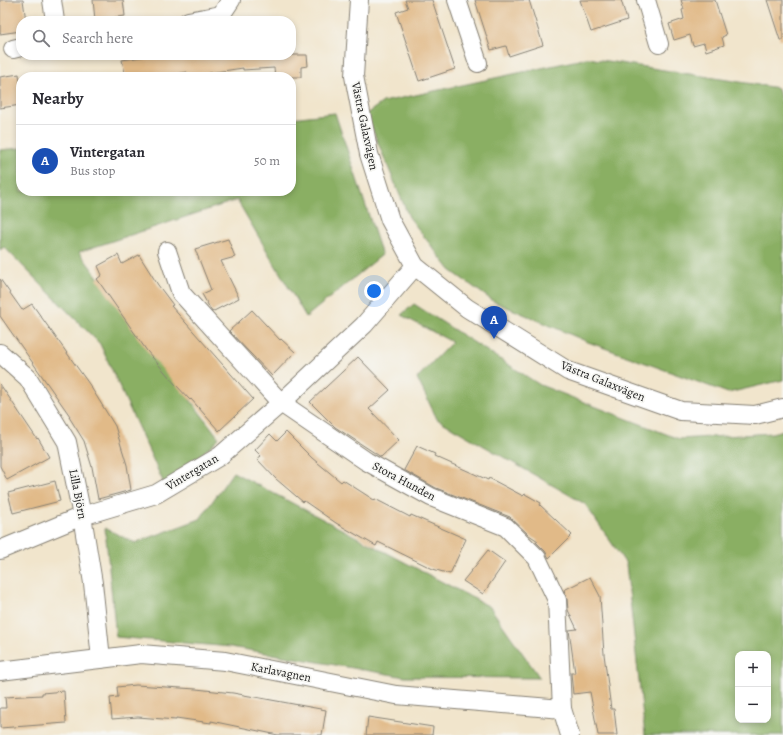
<!DOCTYPE html>
<html lang="en">
<head>
<meta charset="utf-8">
<style>
	body { margin:0; font-family:Alegreya,serif; background:#f7f7f7; color:#2b2b33 }
	.controls { position:absolute; right:12px; bottom:12px; display:grid; overflow:hidden; border-radius:8px; box-shadow:0 2px 6px #0003 }
	.controls button { width:36px; height:36px; display:grid; place-items:center; padding:0; border:0; border-bottom:1px solid #e1e1e2; background:#fff; color:#2b2b33; font:20px sans-serif }
	.you { position:absolute; left:374px; top:291px; width:14px; height:14px; margin:-10px; border:3px solid #fff; border-radius:50%; background:#1a73e8; box-shadow:0 0 0 6px #1a73e833 }
	.badge { display:grid; place-items:center; width:26px; height:26px; border-radius:50%; background:#db2777; color:#fff; font-size:13px; font-weight:700 }
	.pin { position:absolute; translate:-50% -33px; filter:drop-shadow(0 1px 2px #0008) }
	.pin::after { content:''; position:absolute; top:21px; width:14px; height:12px; background:inherit; clip-path:polygon(0 0,100% 0,50% 100%) }
	.list { margin:0; padding:0; list-style:none }
	h2 { display:flex; justify-content:space-between; align-items:center; height:52px; margin:0; padding:0 16px; font-size:17px }
	h2 small { font-size:13px; font-weight:400; color:#7c7c81 }
	.list li { display:grid; grid-template-columns:26px 1fr auto; gap:12px; align-items:center; box-sizing:border-box; height:72px; padding:0 16px; border-top:1px solid #e1e1e2 }
	.list b { display:block; font-size:15px; white-space:nowrap }
	.list p { margin:0; font-size:13px; white-space:nowrap; color:#7c7c81 }
	.list em { font-size:13px; font-style:normal; color:#7c7c81 }
	.icon { flex:none; width:22px; height:22px; fill:none; stroke:currentColor; stroke-width:2; stroke-linecap:round; stroke-linejoin:round }
	.map { position:relative; flex:none; width:783px; height:735px; overflow:hidden }
	.search { position:absolute; background:#fff; box-shadow:0 2px 6px #0003; left:16px; top:16px; width:280px; height:44px; display:flex; align-items:center; gap:10px; box-sizing:border-box; padding:0 14px; border-radius:16px; color:#7c7c81; font-size:15px }
	.panel { position:absolute; background:#fff; box-shadow:0 2px 6px #0003; left:16px; top:72px; width:280px; height:124px; border-radius:16px }
	.map>svg:first-child { display:block }
	.forest { fill:#8aaf63; stroke:#536640; fill-rule:evenodd }
	.building { fill:#e1ba88 }
	.lines { fill:none; stroke-linecap:round; stroke-linejoin:round }
	.minor-casing { stroke:#868074; stroke-width:20 }
	.minor { stroke:#fff; stroke-width:18 }
	.labels { text-anchor:middle; dominant-baseline:central; stroke-width:3.5; stroke-linejoin:round; paint-order:stroke }
	.street-label { font-size:12px; fill:#1c1c1c; stroke:#f6f6f2 }
</style>
</head>
<body>
<div class="map">
<svg width="783" height="735" viewBox="0 0 783 735">
	<rect width="100%" height="100%" fill="#f6f6f2"/>
	<filter id="ink" filterUnits="userSpaceOnUse"><feTurbulence type="fractalNoise" baseFrequency=".025" numOctaves="2"/><feDisplacementMap in="SourceGraphic" scale="8" xChannelSelector="R" yChannelSelector="G"/><feConvolveMatrix kernelMatrix="1 2 1 2 8 2 1 2 1" color-interpolation-filters="sRGB"/></filter>
	<filter id="wash" filterUnits="userSpaceOnUse"><feTurbulence type="fractalNoise" baseFrequency=".012" numOctaves="4" result="noise"/><feDisplacementMap in="SourceGraphic" scale="16" xChannelSelector="R" yChannelSelector="G"/><feGaussianBlur stdDeviation="0.9" result="paint"/><feColorMatrix in="noise" values="0 0 0 0 0 0 0 0 0 0 0 0 0 0 0 0 0 1.4 0 .05"/><feComposite in="paint" operator="in"/></filter>
	<g filter="url(#wash)">
		<rect width="100%" height="100%" fill="#f1e5cc"/>
		<g class="forest">
			<path d="M588,58L778,88L783,110V380L728,393L588,342L493,301L450,270L409,217L366,114L383,102Z"/>
			<path d="M335,113L382,255L306,317L237,200L79,252L219,438L166,488L100,344L4,247L0,250V150L21,148V191H291V118Z"/>
			<path d="M414,304L540,385L679,439L772,433L783,430V735H645L626,564L585,504L437,419L417,378L452,342L401,315ZM738,654H768V720H738Z"/>
			<path d="M233,472L490,607L540,678L405,677L231,647L116,637L105,528L135,543L200,519Z"/>
		</g>
		<g id="blocks">
			<g class="building">
				<path d="M0,0H23L26,21H21V31L0,34Z"/>
				<path d="M93,0H123L125,16L95,20Z"/>
				<path d="M405,0H432L455,69L419,81L396,12L408,8Z"/>
				<path d="M475,0H529L543,45L509,56L506,46L491,50Z"/>
				<path d="M580,0H621L627,20L591,32Z"/>
				<path d="M681,0H715L726,35L722,37L724,45L706,51L704,43L693,46L690,35L674,40L669,24L684,19L682,10L684,9Z"/>
				<path d="M767,0H783V40H780Z"/>
				<path d="M154,55H156L157,57L173,55H307L308,66L301,67V77H275L274,68L243,70V68L209,73L210,77H187V72L157,77H126L122,60Z"/>
				<path d="M19,74L21,90V105L0,108V77Z"/>
				<path d="M228,239L235,257L221,261L239,298L212,312L202,294L211,290L195,249Z"/>
				<path d="M118,255L122,264L139,255L158,285L173,305L171,306L253,399L219,431L191,399L190,400L175,384L147,351L97,279L102,275L98,266Z"/>
				<path d="M0,279L22,310L32,304L89,384L115,426L127,465L131,490L98,499L92,467L84,441L69,417L70,416L0,316Z"/>
				<path d="M252,310L280,340L281,339L295,352L272,376L229,331Z"/>
				<path d="M358,357L390,390L369,409L399,440L381,457L335,427L310,402Z"/>
				<path d="M0,384L37,439L38,438L49,457L7,480L0,466Z"/>
				<path d="M286,432L312,458L341,482L343,480L374,500L375,499L410,517L411,515L466,539L450,574L433,569L378,542L376,546L336,523L304,501L303,502L276,479L257,459L261,456L255,450L270,434L277,441Z"/>
				<path d="M417,446L435,454L434,456L488,480L489,478L523,496L525,494L541,503L540,505L572,535L549,558L545,551L536,542L538,541L529,535L510,517L436,488L404,470Z"/>
				<path d="M55,481L60,501L13,513L8,493Z"/>
				<path d="M488,550L505,562L483,594L463,581Z"/>
				<path d="M590,577L600,596L604,654L611,709H614L617,735H598L590,692L573,694L571,673H575L569,630L577,629L568,610L567,599L564,590Z"/>
				<path d="M136,685L196,689L233,693L326,710L322,735H278L211,721V723L176,718V720L138,717L112,719L110,698L118,697L117,687Z"/>
				<path d="M64,691L66,723L0,728V708H6L5,697L42,695V693Z"/>
				<path d="M368,717L433,727L432,735H366Z"/>
			</g>
		</g>
	</g>
	<g filter="url(#ink)">
		<use href="#blocks" fill-opacity="0" stroke="#868074" stroke-width="1"/>
		<g class="lines">
			<g class="minor-casing">
				<g id="minor">
					<path d="M52,0L55,21"/>
					<path d="M359,0L354,76L369,154L390,220L415,266L467,308L568,371L681,411L755,415L783,408"/>
					<path d="M457,0L478,63"/>
					<path d="M646,0L659,44"/>
					<path d="M188,21L221,15L231,0"/>
					<path d="M13,49L21,47"/>
					<path d="M167,251L181,293L281,403L366,461L431,497L506,527L537,558L557,600L562,709L570,735"/>
					<path d="M0,353L28,378L67,442L82,516L93,583L101,659"/>
					<path d="M0,550L82,516L156,494L220,456L281,403L364,325L415,266"/>
					<path d="M0,671L141,654L225,661L396,695L562,709"/>
				</g>
			</g>
			<use href="#minor" class="minor"/>
		</g>
	</g>
	<g class="labels">
		<g class="street-label">
			<text transform="translate(365 126) rotate(78)">Västra Galaxvägen</text>
			<text transform="translate(603 381) rotate(22)">Västra Galaxvägen</text>
			<text transform="translate(192 472) rotate(-31)">Vintergatan</text>
			<text transform="translate(404 481) rotate(28)">Stora Hunden</text>
			<text transform="translate(78 494) rotate(79)">Lilla Björn</text>
			<text transform="translate(281 672) rotate(11)">Karlavagnen</text>
		</g>
	</g>
</svg>
<div class="controls">
<button>+</button>
<button>−</button>
</div>
<div class="you"></div>
<div class="pin badge" style="left:494px;top:339px;background:#1a4fb4">A</div>
<div class="search"><svg class="icon" aria-label="search" viewBox="0 0 24 24"><circle cx="10" cy="10" r="6"/><path d="M15 15l6 6"/></svg>Search here</div>
<section class="panel">
<h2>Nearby<small></small></h2>
<ul class="list">
<li><span class="badge" style="background:#1a4fb4">A</span><div><b>Vintergatan</b><p>Bus stop</p></div><em>50 m</em></li>
</ul>
</section>
</div>
</body>
</html>
